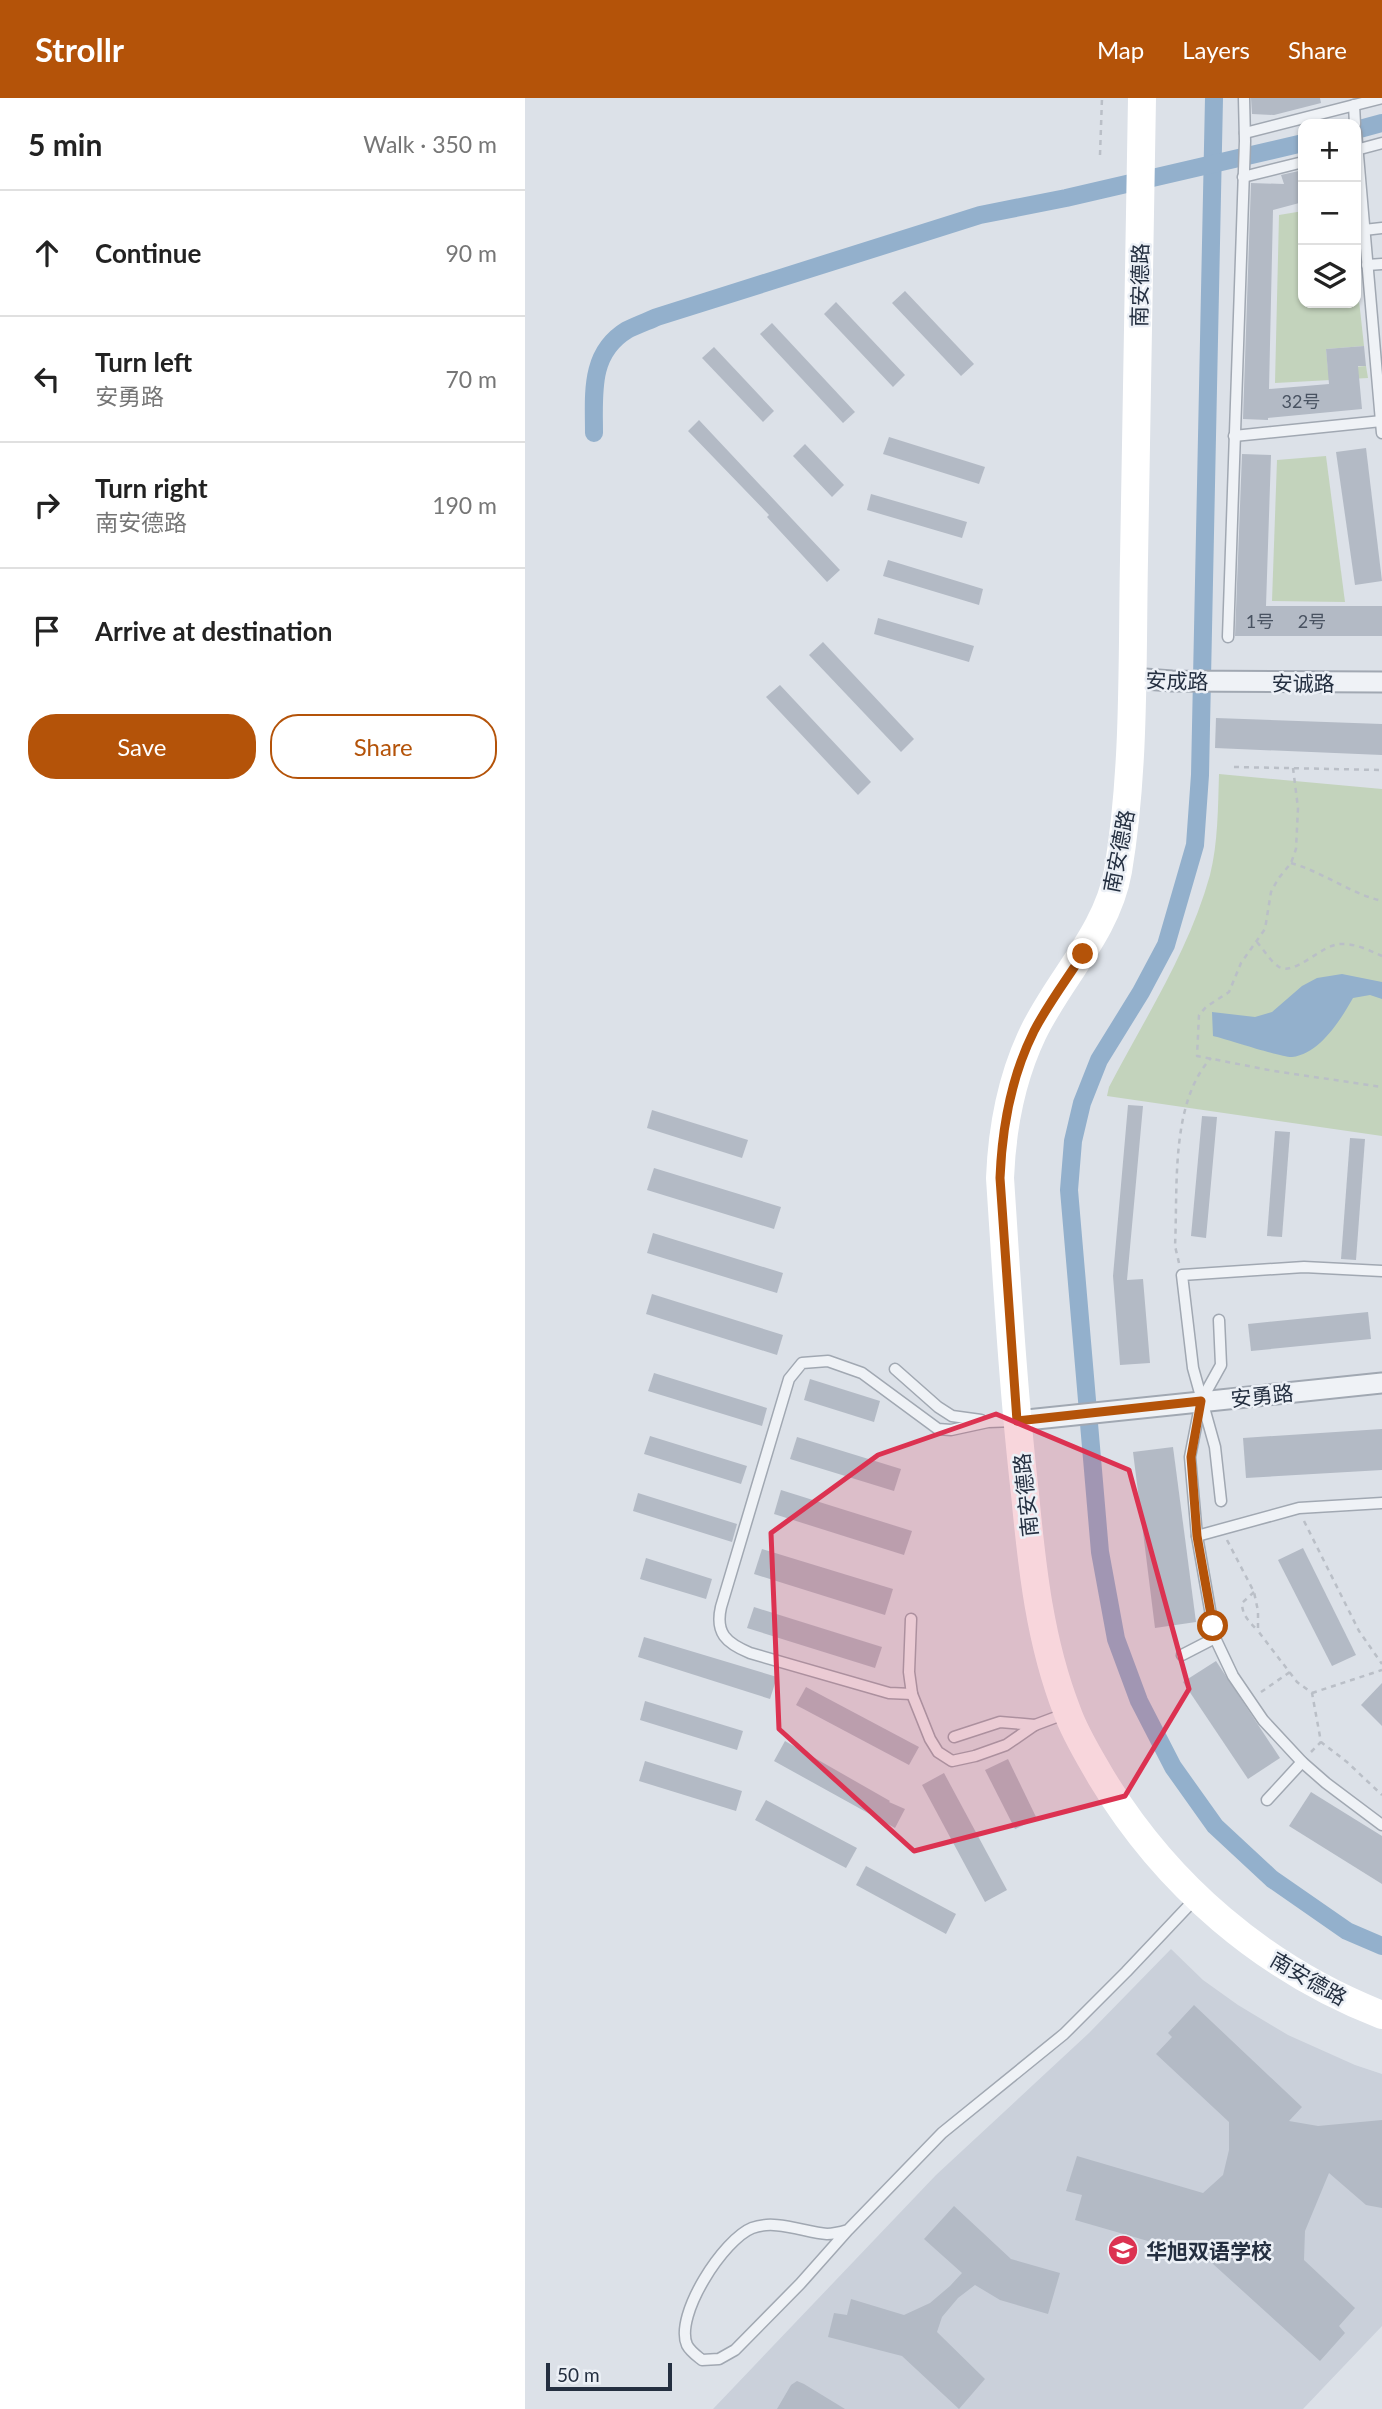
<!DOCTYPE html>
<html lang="en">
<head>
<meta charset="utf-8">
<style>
	body { margin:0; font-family:Lato,"Noto Sans SC",sans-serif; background:#f6f6f6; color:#222 }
	.controls { position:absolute; right:21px; top:21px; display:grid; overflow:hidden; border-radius:14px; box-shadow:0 2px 5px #0004 }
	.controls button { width:63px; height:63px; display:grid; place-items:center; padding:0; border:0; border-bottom:2px solid #e0e0e0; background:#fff; color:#222; font:35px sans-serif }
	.scale { position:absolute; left:21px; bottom:18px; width:126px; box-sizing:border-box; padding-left:7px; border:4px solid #242f40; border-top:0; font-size:19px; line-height:24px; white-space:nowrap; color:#242f40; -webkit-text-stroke:5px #ecf0f6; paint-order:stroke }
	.stop { position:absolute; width:21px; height:21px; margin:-16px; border:5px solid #b45309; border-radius:50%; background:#fff }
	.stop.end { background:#b45309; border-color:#fff; box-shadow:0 2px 7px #0008 }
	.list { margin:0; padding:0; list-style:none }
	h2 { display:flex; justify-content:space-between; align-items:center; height:91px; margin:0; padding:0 28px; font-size:30px }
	h2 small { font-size:23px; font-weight:400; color:#767676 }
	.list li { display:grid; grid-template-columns:46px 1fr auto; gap:21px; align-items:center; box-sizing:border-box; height:126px; padding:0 28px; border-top:2px solid #e0e0e0 }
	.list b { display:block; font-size:26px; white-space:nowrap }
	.list p { margin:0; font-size:23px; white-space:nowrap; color:#767676 }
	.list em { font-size:23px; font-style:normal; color:#767676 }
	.actions { display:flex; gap:14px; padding:21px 28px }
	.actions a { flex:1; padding:16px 0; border:2px solid #b45309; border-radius:28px; text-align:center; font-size:24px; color:#b45309 }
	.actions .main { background:#b45309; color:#fff }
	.icon { flex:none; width:38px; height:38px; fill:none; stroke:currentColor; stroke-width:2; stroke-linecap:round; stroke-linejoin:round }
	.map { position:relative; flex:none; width:857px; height:2311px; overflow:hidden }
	header { display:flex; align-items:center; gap:42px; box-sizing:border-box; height:98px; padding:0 35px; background:#b45309; color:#fff }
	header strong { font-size:33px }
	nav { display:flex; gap:38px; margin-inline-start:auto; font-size:24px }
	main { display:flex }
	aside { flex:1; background:#fff }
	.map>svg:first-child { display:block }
	.built { fill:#cad0da }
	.green { fill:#c3d3bc }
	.water { fill:#93b0cc }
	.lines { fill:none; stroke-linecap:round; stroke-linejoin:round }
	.canal { stroke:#93b0cc; stroke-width:18 }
	.building { fill:#b3bac5 }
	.lane-casing { stroke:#a1a8b2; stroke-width:13 }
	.street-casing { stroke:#a1a8b2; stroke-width:23 }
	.path { stroke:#babfc7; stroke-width:2.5; stroke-dasharray:5 5; stroke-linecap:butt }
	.lane { stroke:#eff2f6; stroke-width:10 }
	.street { stroke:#eff2f6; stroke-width:19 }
	.secondary { stroke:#fff; stroke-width:28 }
	.route { stroke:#b45309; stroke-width:9 }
	.marked { fill:#dc3251; fill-opacity:0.2; stroke:#dc3251; stroke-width:5; stroke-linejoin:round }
	.labels { text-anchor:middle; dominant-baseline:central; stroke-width:5; stroke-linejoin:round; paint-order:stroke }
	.number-label { font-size:18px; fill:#485261 }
	.street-label { font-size:21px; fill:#242f40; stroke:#ecf0f6 }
	.poi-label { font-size:21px; font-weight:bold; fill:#242f40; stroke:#ecf0f6; text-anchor:start }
</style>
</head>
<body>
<header>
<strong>Strollr</strong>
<nav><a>Map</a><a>Layers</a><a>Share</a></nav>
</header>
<main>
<aside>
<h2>5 min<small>Walk · 350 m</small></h2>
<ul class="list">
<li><svg class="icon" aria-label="ahead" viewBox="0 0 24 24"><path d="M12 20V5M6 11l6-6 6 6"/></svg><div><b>Continue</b></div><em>90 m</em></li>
<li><svg class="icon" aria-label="left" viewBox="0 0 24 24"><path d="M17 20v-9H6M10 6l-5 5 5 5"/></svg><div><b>Turn left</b><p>安勇路</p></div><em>70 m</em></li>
<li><svg class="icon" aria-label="right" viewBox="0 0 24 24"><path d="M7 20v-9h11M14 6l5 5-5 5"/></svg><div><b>Turn right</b><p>南安德路</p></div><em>190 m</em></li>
<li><svg class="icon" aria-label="arrive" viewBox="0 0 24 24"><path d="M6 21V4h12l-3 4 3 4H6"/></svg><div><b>Arrive at destination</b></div></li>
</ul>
<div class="actions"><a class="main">Save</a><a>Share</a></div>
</aside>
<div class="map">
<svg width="857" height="2311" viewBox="0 0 857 2311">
	<rect width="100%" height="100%" fill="#dce1e8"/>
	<path class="built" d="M646,1851L678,1882L713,1907L763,1937L830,1967L857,1976V2228L778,2311H188L411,2077L564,1935Z"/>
	<g class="green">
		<path d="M778,113V205H831L832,184L839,248L801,251L803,271L841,268L843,280L750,285L754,117Z"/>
		<path d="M801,358L820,504L747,503L752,362Z"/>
		<path d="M694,676L857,691V1038L582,998L584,989C620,920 664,853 685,777C693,746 693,709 694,676Z"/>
	</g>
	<path class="water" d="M817,876L857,884V901L845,897L828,900C816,921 795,956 767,959C758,960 701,941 688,938L687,914L730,919L747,914L777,888L792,880Z"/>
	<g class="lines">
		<g class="canal">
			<path d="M689,0L675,677L670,747L641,847L616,894L574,962L557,1005L548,1043L544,1092L575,1454L591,1541L614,1603L648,1669L690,1728L747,1781L822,1833L857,1848"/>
			<path d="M831,32L857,25"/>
			<path d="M69,335C69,296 64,255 102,232C112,227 123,223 132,219L455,117L541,100L778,45"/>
		</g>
	</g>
	<g class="building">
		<path d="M726,0H795L796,5L749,17L727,16Z"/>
		<path d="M778,72V104L748,112L744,291L804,286L801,251L839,248L841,268H833L837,311L743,320V322L718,321L726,85L759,86L756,77Z"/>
		<path d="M380,193L449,266L436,278L367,205Z"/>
		<path d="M311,204L380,277L368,289L299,216Z"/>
		<path d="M247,225L330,314L318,325L235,236Z"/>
		<path d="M189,249L249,313L238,324L177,260Z"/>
		<path d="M174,322L315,472L302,484L242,419L244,417L163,333Z"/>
		<path d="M364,339L460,369L454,386L358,356Z"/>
		<path d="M280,346L319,387L307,399L268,358Z"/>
		<path d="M841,350L857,483L830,487L811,354Z"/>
		<path d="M717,356L746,357L741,508H857V538H710Z"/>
		<path d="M346,396L442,424L437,440L342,412Z"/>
		<path d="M363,462L458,491L454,507L358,478Z"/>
		<path d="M353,520L449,548L444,564L349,536Z"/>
		<path d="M298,544L389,641L376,654L284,557Z"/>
		<path d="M255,587L346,684L333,697L241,599Z"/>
		<path d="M691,620L857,626V657L690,650Z"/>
		<path d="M603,1007L618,1008L602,1182L618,1181L625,1265L595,1267L588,1178Z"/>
		<path d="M127,1012L223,1042L217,1060L122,1030Z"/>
		<path d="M677,1018L692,1019L681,1140L666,1138Z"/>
		<path d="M750,1033L765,1034L757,1139L742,1138Z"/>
		<path d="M825,1040L840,1041L831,1162L816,1161Z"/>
		<path d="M129,1070L256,1109L249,1131L122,1092Z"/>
		<path d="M128,1135L258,1175L252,1195L122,1155Z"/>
		<path d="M127,1196L258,1237L252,1257L121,1216Z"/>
		<path d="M843,1214L846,1241L726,1253L723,1226Z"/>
		<path d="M129,1275L242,1310L237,1328L123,1293Z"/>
		<path d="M285,1281L355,1303L349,1324L279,1302Z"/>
		<path d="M857,1331V1372L721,1380L718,1340Z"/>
		<path d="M125,1338L222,1368L216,1386L119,1356Z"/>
		<path d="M272,1339L376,1371L369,1393L265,1361Z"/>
		<path d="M648,1349L671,1524L630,1530L608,1354Z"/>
		<path d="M256,1392L387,1433L379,1457L249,1416Z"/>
		<path d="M113,1395L212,1426L207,1444L108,1413Z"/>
		<path d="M778,1450L831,1557L807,1568L753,1462Z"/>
		<path d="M237,1451L368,1491L360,1517L229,1476Z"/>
		<path d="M121,1460L187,1481L181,1501L115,1481Z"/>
		<path d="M229,1509L357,1549L350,1570L222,1530Z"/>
		<path d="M119,1539L252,1579L245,1601L113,1559Z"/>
		<path d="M691,1563L755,1660L723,1681L658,1584Z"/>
		<path d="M857,1585V1628L836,1607Z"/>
		<path d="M281,1589L394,1649L384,1667L271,1607Z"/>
		<path d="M120,1603L218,1633L212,1652L115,1622Z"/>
		<path d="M260,1643L365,1703L364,1704L380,1711L370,1730L249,1663Z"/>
		<path d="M483,1661L512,1721L490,1731L460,1672Z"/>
		<path d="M120,1663L217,1693L211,1713L114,1683Z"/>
		<path d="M419,1675L482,1792L460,1804L397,1687Z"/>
		<path d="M786,1694L857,1738V1786L764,1728Z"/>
		<path d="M241,1702L332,1750L321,1770L230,1722Z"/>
		<path d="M341,1768L431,1816L421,1836L331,1787Z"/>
		<path d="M669,1907L777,2009L764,2023L793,2028L857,2022V2110L841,2107L804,2075L780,2133L779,2162L830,2210L814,2228L820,2235L795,2263L688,2166L668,2156L550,2122L557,2097L541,2093L552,2058L678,2095L698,2077L704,2052V2024L631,1956L647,1939L643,1935Z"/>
		<path d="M429,2108L486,2161L535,2175L523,2216L475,2202L450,2187L433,2200L417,2219L412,2234L460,2281L434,2311L377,2258L303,2239L309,2215L322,2217L326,2201L379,2217L405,2205L425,2188L437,2175L399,2141Z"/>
		<path d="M272,2283L279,2286L320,2311H252L266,2287Z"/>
	</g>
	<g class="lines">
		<g class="lane-casing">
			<g id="lane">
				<path d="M829,7L830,26"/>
				<path d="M831,34L857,335"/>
				<path d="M720,35L857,0"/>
				<path d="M831,52L857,45"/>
				<path d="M718,79L778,64"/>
				<path d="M839,132L857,130"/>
				<path d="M842,167L857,166"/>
				<path d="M709,338L857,323"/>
				<path d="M703,539L720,43L719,0"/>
				<path d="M694,1222L696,1267L676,1303L665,1359L672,1438L690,1540L708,1578L738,1622L777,1664L801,1685L857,1727"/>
				<path d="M370,1271L413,1309L427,1318L456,1322"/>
				<path d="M696,1403L690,1349L668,1270L657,1177L779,1169L857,1173"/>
				<path d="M672,1438L774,1410L857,1405"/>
				<path d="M386,1521L384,1574L387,1596L405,1641L413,1654L427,1663L450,1658L481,1647L510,1627L542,1615"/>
				<path d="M657,1557L690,1540"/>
				<path d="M387,1596L364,1595L225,1555C201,1545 190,1535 196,1509L264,1281L277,1265L303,1263L337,1275L413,1331L426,1332L463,1324L491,1323"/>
				<path d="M429,1639L475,1624L510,1627"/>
				<path d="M742,1702L777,1664"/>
				<path d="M323,2132L275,2186L210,2252L194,2261L177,2262C172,2258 165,2253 162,2247C149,2217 199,2141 227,2130C250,2121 279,2134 302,2136C309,2136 316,2134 323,2132L417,2035L539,1936L601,1874L671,1800"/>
			</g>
		</g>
		<g class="street-casing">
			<g id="street">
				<path d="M606,580L647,583L857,584"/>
				<path d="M492,1323L857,1285"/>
			</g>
		</g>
		<g class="path">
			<path d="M575,57L577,0"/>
			<path d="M709,669L857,672"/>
			<path d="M768,670L773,710L771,751L766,765L753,781L746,794L740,831L716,865L704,894L681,909L674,917L672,958L749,973L857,989"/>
			<path d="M766,765C798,774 824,795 857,803"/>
			<path d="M732,844C738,851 746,864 754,869C770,878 796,847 815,846C829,845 844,852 857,858"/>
			<path d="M654,1165L650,1148C653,1089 645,1005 686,960"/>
			<path d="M779,1423L834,1533L857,1566"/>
			<path d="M702,1442L729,1494L733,1513V1533L772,1584L787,1595L796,1644L822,1664L857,1697"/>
			<path d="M729,1494L717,1505C717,1518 725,1524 733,1533"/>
			<path d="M736,1594L765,1574"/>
			<path d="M787,1595L857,1572"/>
			<path d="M786,1654L796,1644"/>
		</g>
		<use href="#lane" class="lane"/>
		<use href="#street" class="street"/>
		<path class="secondary" d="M617,0C614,154 611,308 609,462C607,565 610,671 593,773C582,835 535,879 508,935C486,981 477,1030 475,1080C482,1185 488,1291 500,1396C507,1470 515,1544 542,1613C550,1636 564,1658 576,1679C641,1787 739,1871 857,1917"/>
	</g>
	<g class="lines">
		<path class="route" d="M558,856C542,881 523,906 509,933C486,979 477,1030 475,1080L492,1323L676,1303L666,1359L672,1438L688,1528"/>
	</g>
	<path class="marked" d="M471,1316L604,1372L664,1591L600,1698L389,1753L254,1631L246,1435L353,1357Z"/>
	<defs>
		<g id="school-disc" transform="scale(1.575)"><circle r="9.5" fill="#dc3251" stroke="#ecf0f6"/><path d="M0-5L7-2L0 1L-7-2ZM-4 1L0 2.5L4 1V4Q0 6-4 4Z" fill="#fff"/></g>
	</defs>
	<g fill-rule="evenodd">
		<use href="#school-disc" x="598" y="2152"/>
	</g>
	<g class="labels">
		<g class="number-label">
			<text x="776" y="303">32号</text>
			<text x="735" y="523">1号</text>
			<text x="787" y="523">2号</text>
		</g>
		<g class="street-label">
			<text transform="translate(614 187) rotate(-89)">南安德路</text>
			<text transform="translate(652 582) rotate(2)">安成路</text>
			<text x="778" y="584">安诚路</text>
			<text transform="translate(593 753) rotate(-79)">南安德路</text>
			<text transform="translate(737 1297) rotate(-6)">安勇路</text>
			<text transform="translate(500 1397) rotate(-96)">南安德路</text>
			<text transform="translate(784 1880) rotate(30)">南安德路</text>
		</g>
		<g class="poi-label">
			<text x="621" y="2152">华旭双语学校</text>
		</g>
	</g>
</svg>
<div class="controls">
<button>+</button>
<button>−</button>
<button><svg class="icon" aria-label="layers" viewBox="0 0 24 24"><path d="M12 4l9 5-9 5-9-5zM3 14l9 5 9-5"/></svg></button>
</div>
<div class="scale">50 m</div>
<div class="stop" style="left:688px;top:1528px"></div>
<div class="stop end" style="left:558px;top:856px"></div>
</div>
</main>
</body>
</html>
